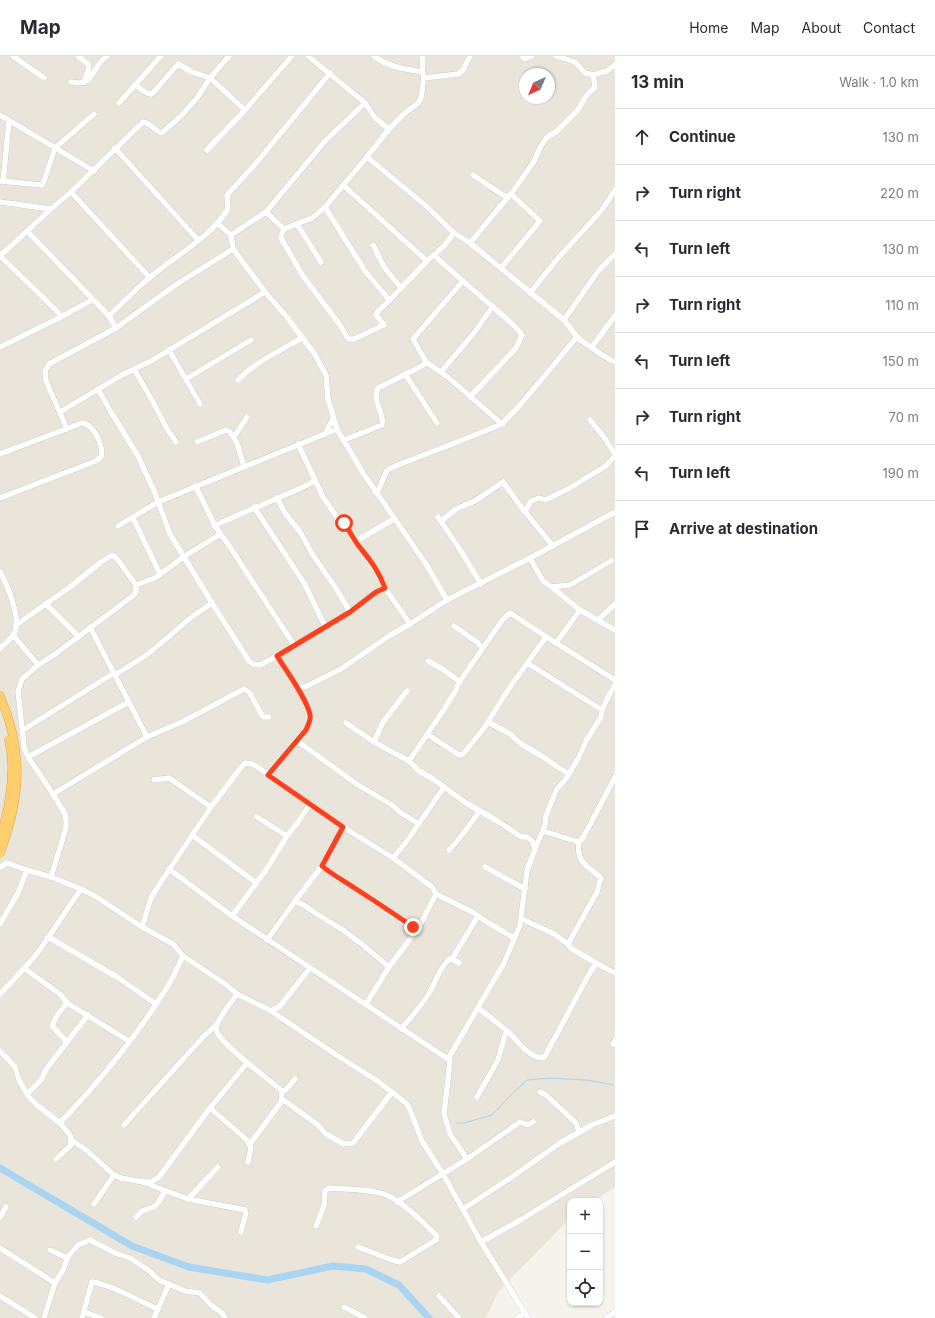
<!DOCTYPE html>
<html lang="en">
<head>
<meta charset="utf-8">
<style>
	body { margin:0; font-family:Inter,sans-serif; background:#f7f7f7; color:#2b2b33 }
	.controls { position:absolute; right:12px; bottom:12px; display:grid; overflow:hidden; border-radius:8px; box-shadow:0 1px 3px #0004 }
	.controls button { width:36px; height:36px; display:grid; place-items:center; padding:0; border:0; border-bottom:1px solid #e1e1e2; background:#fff; color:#2b2b33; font:20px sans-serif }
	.compass { position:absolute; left:519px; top:12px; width:36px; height:36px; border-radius:50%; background:#fff; box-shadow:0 1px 3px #0004; rotate:224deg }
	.stop { position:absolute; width:12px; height:12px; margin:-9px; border:3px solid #fc3f1d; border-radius:50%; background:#fff }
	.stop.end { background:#fc3f1d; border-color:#fff; box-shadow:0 1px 4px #0008 }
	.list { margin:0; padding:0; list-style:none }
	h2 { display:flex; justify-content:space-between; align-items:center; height:52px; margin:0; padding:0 16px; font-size:17px }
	h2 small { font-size:13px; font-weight:400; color:#7c7c81 }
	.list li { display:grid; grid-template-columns:26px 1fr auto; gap:12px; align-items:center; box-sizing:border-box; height:56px; padding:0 16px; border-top:1px solid #e1e1e2 }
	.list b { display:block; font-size:15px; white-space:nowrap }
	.list em { font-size:13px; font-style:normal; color:#7c7c81 }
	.icon { flex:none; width:22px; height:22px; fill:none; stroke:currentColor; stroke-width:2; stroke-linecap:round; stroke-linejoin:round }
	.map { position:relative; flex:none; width:615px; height:1262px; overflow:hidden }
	header { display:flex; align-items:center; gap:24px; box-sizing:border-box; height:56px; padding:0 20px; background:#fff; border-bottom:1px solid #e1e1e2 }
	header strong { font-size:19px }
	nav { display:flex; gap:22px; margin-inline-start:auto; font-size:14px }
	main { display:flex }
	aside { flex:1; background:#fff }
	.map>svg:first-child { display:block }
	.residential { fill:#eae5da; fill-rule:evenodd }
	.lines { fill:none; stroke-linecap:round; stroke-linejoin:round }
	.stream { stroke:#a9d4f2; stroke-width:1 }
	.river { stroke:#a9d4f2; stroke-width:7 }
	.minor-casing { stroke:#c2bbae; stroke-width:6 }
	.highway-casing { stroke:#e0a43c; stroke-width:9 }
	.minor { stroke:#fff; stroke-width:5.5 }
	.highway { stroke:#ffcf6e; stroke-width:8 }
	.route { stroke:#fc3f1d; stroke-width:5 }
</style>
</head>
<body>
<header>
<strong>Map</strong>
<nav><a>Home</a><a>Map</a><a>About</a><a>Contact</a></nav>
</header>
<main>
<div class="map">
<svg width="615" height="1262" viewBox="0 0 615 1262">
	<rect width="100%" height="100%" fill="#f6f3ec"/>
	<path class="residential" d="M0,0H615V1131L594,1145H570V1162L498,1236L486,1262H0ZM525,18H549V42H525Z"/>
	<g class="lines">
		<path class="stream" d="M456,1067H464L492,1059L511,1039L527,1024L550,1022L586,1024L615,1029"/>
		<path class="river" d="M0,1112L132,1190L189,1211L267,1224L333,1210L366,1213L399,1229L429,1262"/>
		<g class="minor-casing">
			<g id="minor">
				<path d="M13,0L44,22"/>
				<path d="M78,0L88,8L89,12L84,26"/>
				<path d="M308,0L365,47L375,62L389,73"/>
				<path d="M422,0L423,7L422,16"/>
				<path d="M522,0L524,3L532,0"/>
				<path d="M556,0L575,6L585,17L593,19L607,15L615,9"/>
				<path d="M424,22L458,18L463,14L470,0"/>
				<path d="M71,26C90,31 91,18 100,7C102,4 105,2 107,0"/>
				<path d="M135,29C140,32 146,39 152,38L178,8L192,16L210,22L245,54"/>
				<path d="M119,47L161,0"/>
				<path d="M0,59L94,115"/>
				<path d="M115,92L198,184"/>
				<path d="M207,94L245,54L292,0"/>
				<path d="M367,101L425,149L454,177L470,187L564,264L577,281L582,285L602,299L615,306"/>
				<path d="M473,119L503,139L508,141L511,138L540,165L501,212"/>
				<path d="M0,125L42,129L43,128L55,92L94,58"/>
				<path d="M3,126L9,65"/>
				<path d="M343,129L427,205"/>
				<path d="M71,136L150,222"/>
				<path d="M511,138L533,107L541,90L547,81L556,76L577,55L586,40L595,31L593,19"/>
				<path d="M0,146L51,153"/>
				<path d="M325,151L365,215L386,240L389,245L401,232"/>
				<path d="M266,156L284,173L281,180L282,184L303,220L340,269L348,283H354L384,269L376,259L379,254L389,245"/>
				<path d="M217,167L231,179L233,193L265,236L286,260L314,297L326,319L328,343L337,373L363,417L426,508L447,544"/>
				<path d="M297,168L321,206"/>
				<path d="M284,173L312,162L325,151L367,101L389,73L405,57L418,47L421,42L424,20L422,16C405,13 388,11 374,0"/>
				<path d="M27,175L109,260L116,272"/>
				<path d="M231,179L266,156L325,85L365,47"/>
				<path d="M470,187L508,141"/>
				<path d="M373,189L384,211L401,232L427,205L444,190L454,177"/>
				<path d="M434,199C454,218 475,235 495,253C505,261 515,269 522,279L516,292L470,341"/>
				<path d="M463,225L413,283L426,306L449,322L502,368"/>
				<path d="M530,237L559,201L602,154L615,134"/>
				<path d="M109,260C122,247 135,234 149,222C175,200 211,181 228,153L227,139L257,106L330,17"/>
				<path d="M60,262L59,257L0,200L51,153L71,136L143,66C151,67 154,75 162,77L182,59L197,42L210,22L229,0"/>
				<path d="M564,264L599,214L615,198"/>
				<path d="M0,291L55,264L92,244"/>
				<path d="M591,292L615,260"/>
				<path d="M169,294L200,348"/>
				<path d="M134,313L153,346L167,373L176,386"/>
				<path d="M441,316L474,277L493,250"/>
				<path d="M405,318L437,367"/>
				<path d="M186,323L251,284"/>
				<path d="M238,324C254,307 281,294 302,282"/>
				<path d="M98,333L111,356L138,400L155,437L170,478L212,547L249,605L253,608L260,609L277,600L350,556L376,536L385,532"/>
				<path d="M60,356L122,319L151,305L265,236"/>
				<path d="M590,364L604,381L615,398"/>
				<path d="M67,373L46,325L45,315L49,308L116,272L177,228L233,193"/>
				<path d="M325,378L333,363"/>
				<path d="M234,381L247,361"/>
				<path d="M344,384L382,369C385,357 371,345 378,332L422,310L426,306"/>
				<path d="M197,386L226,374C237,378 241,401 244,411"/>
				<path d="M298,388L323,441L338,463L344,467L357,488L374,508L381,521L385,532L410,568"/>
				<path d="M0,398L82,367C94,368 104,391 101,401L96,405L0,442"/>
				<path d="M195,430C207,450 212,470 228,488L294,589"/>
				<path d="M375,436L379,433L387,414L398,409L455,387L502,368L521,348L577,281"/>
				<path d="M277,442L285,457L300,476L313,499L337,534L350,556"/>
				<path d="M254,451L304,527L325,570"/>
				<path d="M525,456L531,445L539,442L545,444L568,433L606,410L614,401"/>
				<path d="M438,461L459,492L481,528"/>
				<path d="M133,462L160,518"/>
				<path d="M441,465L456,453L475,445L503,426L525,456L553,490"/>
				<path d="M118,470L158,446L337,373"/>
				<path d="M214,470C247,454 282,442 315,425"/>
				<path d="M356,485L394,463"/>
				<path d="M530,502L543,525L552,531L580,554L615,574"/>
				<path d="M0,516C7,528 21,562 15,576C12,582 5,588 0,592"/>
				<path d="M136,529L155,522L185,500L219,479"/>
				<path d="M552,531L570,529L611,505"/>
				<path d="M46,548L79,581"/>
				<path d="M598,564L615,548"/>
				<path d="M16,569L70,531L101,506L111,500H114L118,504L136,529V536L134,539L54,599L38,609L22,623L18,635L24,691L28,701L53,738L65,758L66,763V772L51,821"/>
				<path d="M454,570L477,586L482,592"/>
				<path d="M90,571L147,681"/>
				<path d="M13,579L38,609"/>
				<path d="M556,587L615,624"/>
				<path d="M277,600C286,613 313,652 309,667C307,676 300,682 295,688"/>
				<path d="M428,605L444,614L460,626"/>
				<path d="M527,607L602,654"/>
				<path d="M115,619L148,598L193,560L212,547"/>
				<path d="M297,632L307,630L341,613L389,580L410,568L447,544L530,502L615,456"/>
				<path d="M488,666L510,678L521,688L542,700L556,710L569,718"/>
				<path d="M346,667L374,686L409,705L419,715L433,723L466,747L499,766L521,781H527L533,786L535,793"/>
				<path d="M23,674L114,617"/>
				<path d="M427,678L459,699L463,698L484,672L508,634L546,581"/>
				<path d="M374,686L383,666L407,635"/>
				<path d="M28,701L129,646"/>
				<path d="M409,705L443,655L456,634L458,628L503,563L510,557L556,587L580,554"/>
				<path d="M268,719L295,688L300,687L358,729L392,749L401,757L419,768"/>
				<path d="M154,724L169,722L211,751"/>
				<path d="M53,738L147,681L184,665L244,633L249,636L263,661H269"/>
				<path d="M257,761L287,780"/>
				<path d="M543,775L578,786L582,783L585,778L615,721"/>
				<path d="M192,779L255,826"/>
				<path d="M449,794C460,783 469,770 478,757V754"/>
				<path d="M393,802L407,785L444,731"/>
				<path d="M322,810L335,821L350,829L374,846L388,853L413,871H419"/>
				<path d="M0,811L7,807L10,808L27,814L51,821L81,833L95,840L142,871L173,888L183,900L225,928L237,938L271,955L335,998L376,1024L406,1047L410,1054L422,1085L443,1118L481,1186L528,1262"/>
				<path d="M485,811L525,833"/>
				<path d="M169,813L232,860L448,1003"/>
				<path d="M295,845L307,851L315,857L343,874L363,889L389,911"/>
				<path d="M232,860L268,811L287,780L298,766L310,748"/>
				<path d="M0,868L18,837L27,814"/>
				<path d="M142,871L151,842L157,832L211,751L239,714L245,707L252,708L256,710L343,771L393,802L432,831L436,838L472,856L490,868L514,882"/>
				<path d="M48,881L117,921L156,948"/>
				<path d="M267,884L295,845L322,810L343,771"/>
				<path d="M568,888L597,836L601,822C586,809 576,807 579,785"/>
				<path d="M452,903L478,860"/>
				<path d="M596,907L615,917"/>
				<path d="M24,912L61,939L67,947L129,985"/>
				<path d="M0,938L29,907L39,895L81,833"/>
				<path d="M237,938C232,945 216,965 216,972C214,983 272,1026 282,1035L286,1034L295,1023"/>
				<path d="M67,947L58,958L52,970L67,986"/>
				<path d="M366,948L389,911L419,871L436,838"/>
				<path d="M478,952C488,960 498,967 508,976C518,984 528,1002 543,1002L545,1000L588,920L596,907L572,893L568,888L554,878L522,863"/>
				<path d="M271,955L280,950L310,912"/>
				<path d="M401,973C411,961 427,944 433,930C437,920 442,911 449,903H452L459,907"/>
				<path d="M613,988L615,985"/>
				<path d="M0,995L15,1011L19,1024L29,1041L38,1050L60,1067C99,1026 136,981 166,933C173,922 178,911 183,900"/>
				<path d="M540,1036L546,1039L576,1067L579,1076"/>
				<path d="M27,1038L41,1024L47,1012L88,959"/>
				<path d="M477,1041L498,1004L505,979L508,976"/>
				<path d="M282,1043L318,1069L326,1078L344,1088L353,1087L392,1036"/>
				<path d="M210,1052L247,1084L251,1092L248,1106"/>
				<path d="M60,1067L70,1079L71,1084L85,1093L114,1119L121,1122L143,1126L166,1135"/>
				<path d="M124,1069L203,981L217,968"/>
				<path d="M250,1088L281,1046L282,1035"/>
				<path d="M56,1103L71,1089V1084"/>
				<path d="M467,1103L450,1078L444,1058L450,1005L448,1003L504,907L520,869L527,815L535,793L545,769L546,760L551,747L557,733L565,724L578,703L586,685L601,661L602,654L609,639L615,629"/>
				<path d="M143,1126H151L159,1121L210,1052L247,1007"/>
				<path d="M188,1143L218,1111"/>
				<path d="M397,1146L467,1103L520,1066L528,1069L533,1066"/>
				<path d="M94,1148L114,1119"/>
				<path d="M463,1153L512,1121L560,1087L592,1069L615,1060"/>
				<path d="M0,1161L6,1151"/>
				<path d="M136,1161L142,1155L154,1151L158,1147L164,1137L166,1135L188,1143L245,1154L246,1157L241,1176"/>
				<path d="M316,1170L324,1150L325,1135L329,1132C347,1133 367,1133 384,1138C401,1144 424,1167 437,1180L436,1184L400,1206L392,1204L358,1191"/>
				<path d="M481,1186L522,1163L615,1106"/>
				<path d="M0,1192L55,1227"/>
				<path d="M67,1202L78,1189L90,1184L115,1197L130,1202L148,1214L159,1224L185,1235L200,1237L211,1249L222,1257L225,1262"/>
				<path d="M0,1240L35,1262"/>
				<path d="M439,1240L459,1262"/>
				<path d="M344,1251L365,1262"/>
				<path d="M84,1256L101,1262"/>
				<path d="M44,1262L55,1227L64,1212L67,1202L50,1194"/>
				<path d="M82,1262L92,1226C115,1230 136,1244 158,1253"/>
				<path d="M154,1262L169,1228"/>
				<path d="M517,1262L525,1257"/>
				<path d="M606,1262L615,1256"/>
			</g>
		</g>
		<g class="highway-casing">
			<g id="highway">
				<path d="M0,640C24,695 21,742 0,797"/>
				<path d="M0,781C10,753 16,713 9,684"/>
			</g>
		</g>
		<use href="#minor" class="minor"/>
		<use href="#highway" class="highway"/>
	</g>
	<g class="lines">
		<path class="route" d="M344,467C349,474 353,482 358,489C370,504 378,513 385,532L376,536L350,556L277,600C286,614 307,643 310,659C311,664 308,669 306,674L268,719L343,771L322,810C331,818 341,823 350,829C371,843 392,856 413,871"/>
	</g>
</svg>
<div class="controls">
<button>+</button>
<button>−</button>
<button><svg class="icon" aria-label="locate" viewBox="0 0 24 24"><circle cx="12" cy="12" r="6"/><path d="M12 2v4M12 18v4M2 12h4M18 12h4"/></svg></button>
</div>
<svg class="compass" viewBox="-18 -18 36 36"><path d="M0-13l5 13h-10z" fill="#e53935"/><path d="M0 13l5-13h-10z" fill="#7c7c81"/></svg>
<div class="stop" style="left:344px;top:467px"></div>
<div class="stop end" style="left:413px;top:871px"></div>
</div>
<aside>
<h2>13 min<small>Walk · 1.0 km</small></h2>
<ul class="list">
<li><svg class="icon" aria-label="ahead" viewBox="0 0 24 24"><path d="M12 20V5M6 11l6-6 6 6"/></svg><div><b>Continue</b></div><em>130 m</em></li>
<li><svg class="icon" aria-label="right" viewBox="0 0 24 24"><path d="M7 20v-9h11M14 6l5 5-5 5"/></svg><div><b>Turn right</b></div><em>220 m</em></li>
<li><svg class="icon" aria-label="left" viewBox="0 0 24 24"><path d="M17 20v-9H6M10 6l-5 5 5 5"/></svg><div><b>Turn left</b></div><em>130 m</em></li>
<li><svg class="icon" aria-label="right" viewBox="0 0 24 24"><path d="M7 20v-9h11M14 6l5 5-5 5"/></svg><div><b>Turn right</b></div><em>110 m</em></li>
<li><svg class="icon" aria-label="left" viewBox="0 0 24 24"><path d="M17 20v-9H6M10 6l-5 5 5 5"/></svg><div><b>Turn left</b></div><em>150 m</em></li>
<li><svg class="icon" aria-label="right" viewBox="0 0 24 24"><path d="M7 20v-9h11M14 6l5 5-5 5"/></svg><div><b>Turn right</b></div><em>70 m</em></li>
<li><svg class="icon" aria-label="left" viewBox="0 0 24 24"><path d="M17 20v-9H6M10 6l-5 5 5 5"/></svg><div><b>Turn left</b></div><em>190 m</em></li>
<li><svg class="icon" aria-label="arrive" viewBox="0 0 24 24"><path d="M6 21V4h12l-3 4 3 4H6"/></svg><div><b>Arrive at destination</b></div></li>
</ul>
</aside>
</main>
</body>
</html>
